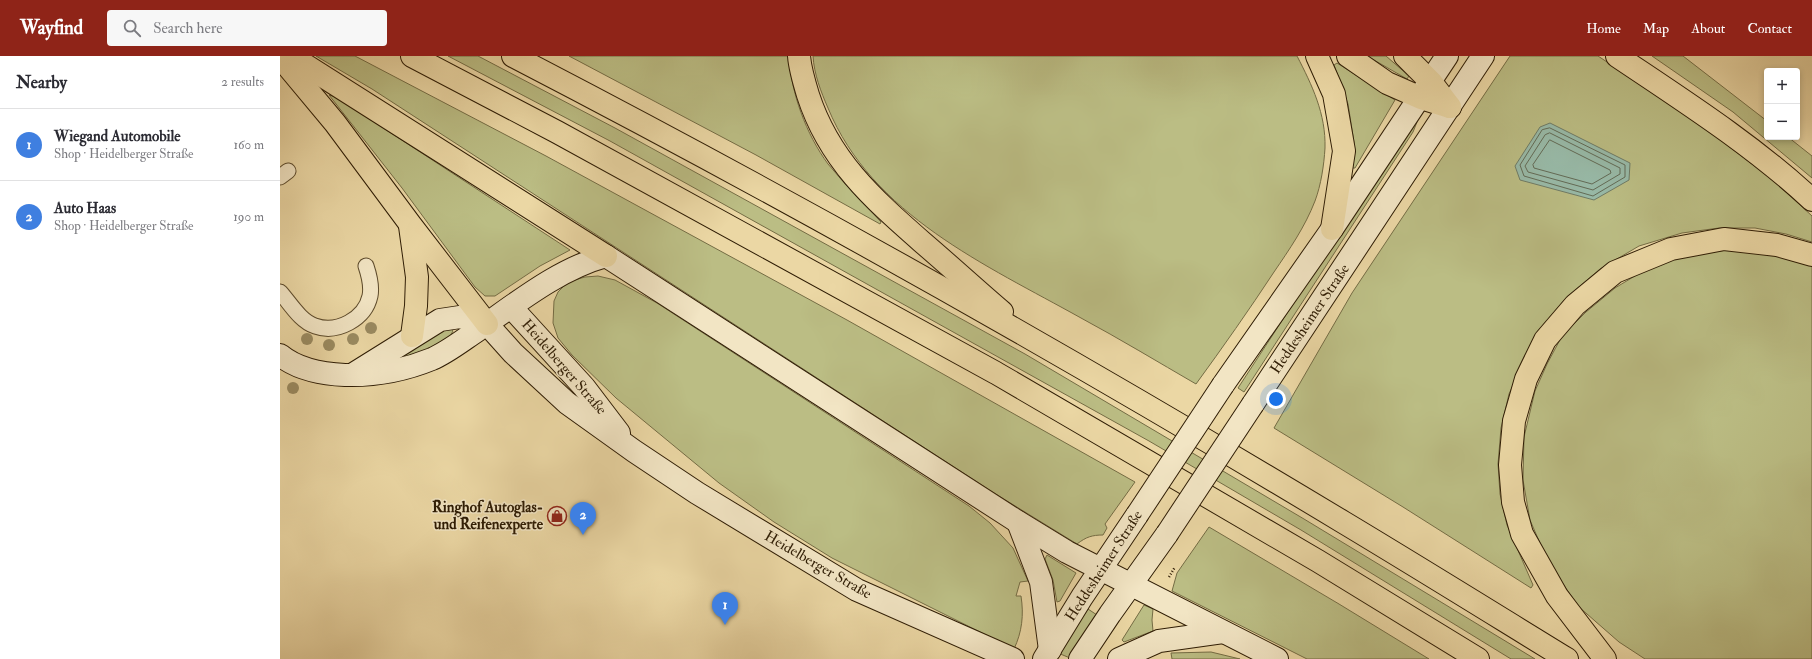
<!DOCTYPE html>
<html lang="en">
<head>
<meta charset="utf-8">
<style>
	body { margin:0; font-family:"IM FELL Double Pica",serif; background:#f7f7f7; color:#2b2b33 }
	.controls { position:absolute; right:12px; top:12px; display:grid; overflow:hidden; border-radius:4px; box-shadow:0 2px 6px #0003 }
	.controls button { width:36px; height:36px; display:grid; place-items:center; padding:0; border:0; border-bottom:1px solid #e1e1e2; background:#fff; color:#2b2b33; font:20px sans-serif }
	.you { position:absolute; left:996px; top:343px; width:14px; height:14px; margin:-10px; border:3px solid #fff; border-radius:50%; background:#1a73e8; box-shadow:0 0 0 6px #1a73e833 }
	.badge { display:grid; place-items:center; width:26px; height:26px; border-radius:50%; background:#8f2418; color:#fff; font-size:13px; font-weight:700 }
	.pin { position:absolute; translate:-50% -33px; filter:drop-shadow(0 1px 2px #0008) }
	.pin::after { content:''; position:absolute; top:21px; width:14px; height:12px; background:inherit; clip-path:polygon(0 0,100% 0,50% 100%) }
	.list { margin:0; padding:0; list-style:none }
	h2 { display:flex; justify-content:space-between; align-items:center; height:52px; margin:0; padding:0 16px; font-size:17px }
	h2 small { font-size:13px; font-weight:400; color:#7c7c81 }
	.list li { display:grid; grid-template-columns:26px 1fr auto; gap:12px; align-items:center; box-sizing:border-box; height:72px; padding:0 16px; border-top:1px solid #e1e1e2 }
	.list b { display:block; font-size:15px; white-space:nowrap }
	.list p { margin:0; font-size:13px; white-space:nowrap; color:#7c7c81 }
	.list em { font-size:13px; font-style:normal; color:#7c7c81 }
	.icon { flex:none; width:22px; height:22px; fill:none; stroke:currentColor; stroke-width:2; stroke-linecap:round; stroke-linejoin:round }
	.map { position:relative; flex:none; width:1532px; height:603px; overflow:hidden }
	header { display:flex; align-items:center; gap:24px; box-sizing:border-box; height:56px; padding:0 20px; background:#8f2418; color:#fff }
	header strong { font-size:19px }
	nav { display:flex; gap:22px; margin-inline-start:auto; font-size:14px }
	.search { width:280px; height:36px; background:#f7f7f7; display:flex; align-items:center; gap:10px; box-sizing:border-box; padding:0 14px; border-radius:4px; color:#7c7c81; font-size:15px }
	main { display:flex }
	aside { flex:1; background:#fff }
	.map>svg:first-child { display:block }
	.green { fill:#bbbd84; stroke:#746c44 }
	.water { fill:#98baa8; stroke:#6e7b66 }
	.lines { fill:none; stroke-linecap:round; stroke-linejoin:round }
	.shore { stroke:#636b56; stroke-width:1 }
	.lane-casing { stroke:#5d4b2c; stroke-width:17 }
	.secondary-casing { stroke:#2e1c04; stroke-width:24 }
	.highway-casing { stroke:#2e1c04; stroke-width:24 }
	.path { stroke:#2e1c04; stroke-width:2.5; stroke-dasharray:1 2; stroke-linecap:butt }
	.lane { stroke:#f2e5c4; stroke-width:15 }
	.secondary { stroke:#f2e5c4; stroke-width:22 }
	.highway { stroke:#ebd7a4; stroke-width:22 }
	.secondary-bridge-casing { stroke:#2e1c04; stroke-width:24; stroke-linecap:butt }
	.secondary-bridge { stroke:#f2e5c4; stroke-width:22 }
	.tree { fill:#9a8b61 }
	.labels { text-anchor:middle; dominant-baseline:central; stroke-width:3; stroke-linejoin:round; paint-order:stroke }
	.street-label { font-size:15px; fill:#2e1c04; stroke:#f2e5c4 }
	.poi-label { font-size:15px; font-weight:bold; fill:#2e1c04; stroke:#f2e5c4; text-anchor:end }
</style>
</head>
<body>
<header>
<strong>Wayfind</strong>
<div class="search"><svg class="icon" aria-label="search" viewBox="0 0 24 24"><circle cx="10" cy="10" r="6"/><path d="M15 15l6 6"/></svg>Search here</div>
<nav><a>Home</a><a>Map</a><a>About</a><a>Contact</a></nav>
</header>
<main>
<aside>
<h2>Nearby<small>2 results</small></h2>
<ul class="list">
<li><span class="badge" style="background:#3f7fe0">1</span><div><b>Wiegand Automobile</b><p>Shop · Heidelberger Straße</p></div><em>160 m</em></li>
<li><span class="badge" style="background:#3f7fe0">2</span><div><b>Auto Haas</b><p>Shop · Heidelberger Straße</p></div><em>190 m</em></li>
</ul>
</aside>
<div class="map">
<svg width="1532" height="603" viewBox="0 0 1532 603">
	<rect width="100%" height="100%" fill="#ebd7a4"/>
	<filter id="stains"><feTurbulence type="fractalNoise" baseFrequency=".005" numOctaves="4"/><feColorMatrix values="0 0 0 0 .2 0 0 0 0 .09 0 0 0 0 .02 0 0 0 .5 -.17"/></filter>
	<radialGradient id="worn" r=".72"><stop offset=".6" stop-color="#630" stop-opacity="0"/><stop offset="1" stop-color="#630" stop-opacity=".3"/></radialGradient>
	<g class="green">
		<path d="M36,0H75L266,100L567,264L855,426L825,468L827,472L823,479C812,479 806,481 797,488L714,437L92,33Z"/>
		<path d="M168,0H198L335,72L745,298L1024,463L1255,603H1231L1021,474L869,385L330,85Z"/>
		<path d="M289,0H509C511,37 526,78 548,108C564,128 584,147 601,166L600,168L476,99Z"/>
		<path d="M533,0H1017C1032,29 1046,58 1045,92C1044,109 1041,129 1035,145C1025,171 1009,194 994,216C969,254 943,291 916,328C878,306 840,283 801,262C706,209 592,159 548,52C541,36 534,18 533,0Z"/>
		<path d="M1087,0H1106L1129,20L1127,23Z"/>
		<path d="M1230,0H1318L1417,66L1493,124L1532,160V186L1506,178L1475,172H1439L1402,177L1359,190L1320,213L1286,242L1257,276L1229,338L1221,372L1218,408L1220,438L1227,469L1253,529L1251,532L1123,451L994,372L1072,237Z"/>
		<path d="M1372,0H1403L1487,65V81H1508L1532,100V122L1453,56Z"/>
		<path d="M1057,7L1115,44L1075,112H1071L1074,86L1068,48L1054,9Z"/>
		<path d="M49,39L56,41L290,194L260,210L215,240H205L195,231L122,132Z"/>
		<path d="M1136,60L1139,61L1133,76L964,336L958,332Z"/>
		<path d="M1448,194L1478,195L1532,210V603H1365L1339,586L1299,551L1269,508L1250,464L1243,424L1244,381L1255,335L1267,308L1282,280L1306,256L1335,232L1373,209L1415,198Z"/>
		<path d="M318,220L335,224L377,247L689,450L710,467L733,492L748,525L740,526L736,540H741C744,559 742,576 734,593L552,502L494,466L439,427L336,342L292,299L278,282L273,267L274,245L278,236L284,230L291,225L305,221Z"/>
		<path d="M167,271L171,272L173,275C161,300 127,300 102,306Z"/>
		<path d="M929,471L1059,548L1149,603H1027L892,535L897,517Z"/>
		<path d="M767,499L796,517L780,545L777,546L773,524L765,503Z"/>
		<path d="M864,549L873,553L872,564L873,575L844,586L842,584Z"/>
		<path d="M808,553L817,559L790,602L778,597Z"/>
		<path d="M931,596L960,603H892L891,597Z"/>
	</g>
	<path class="water" d="M1270,67L1350,107L1349,124L1314,144L1240,124L1235,110L1260,71Z"/>
	<g class="lines">
		<g class="shore">
			<path d="M1270,72L1345,109V121L1313,140L1244,120L1240,109L1262,74Z"/>
			<path d="M1270,77L1340,112V118L1313,134L1248,116L1245,110L1265,79Z"/>
			<path d="M1270,84L1330,114L1331,117L1312,128L1254,112L1253,109Z"/>
		</g>
		<g class="lane-casing">
			<g id="lane">
				<path d="M0,121L8,115"/>
				<path d="M0,236C10,247 20,265 35,270C57,278 85,263 90,240C92,230 89,219 86,210"/>
			</g>
		</g>
		<g class="secondary-casing">
			<g id="secondary">
				<path d="M231,251L304,331L339,377"/>
				<path d="M0,299C18,314 43,318 65,319C94,320 125,314 152,303C168,296 183,284 198,274C238,246 279,213 326,200L738,466L787,496L997,603"/>
				<path d="M75,317L160,264L180,261L207,268L233,297L287,347L354,395L417,437L577,534L733,603"/>
				<path d="M943,329L1052,173L1167,0"/>
				<path d="M973,348L1203,0"/>
				<path d="M738,466L761,526L770,594"/>
				<path d="M764,603L802,541L857,459"/>
				<path d="M800,603L830,558L887,478"/>
				<path d="M839,603L879,585L943,576"/>
			</g>
		</g>
		<g class="highway-casing">
			<g id="highway">
				<path d="M11,0L326,200"/>
				<path d="M132,0L277,76L716,317L1038,505L1198,603"/>
				<path d="M233,0C515,146 791,302 1063,466C1138,511 1212,557 1287,603"/>
				<path d="M519,0C520,13 524,26 528,39C549,104 592,142 642,186C669,209 695,233 722,256"/>
				<path d="M1037,0L1054,38L1064,95L1052,173"/>
				<path d="M1068,0L1107,27L1141,42L1170,51"/>
				<path d="M1125,0L1151,26L1170,51"/>
				<path d="M1337,0C1404,45 1473,89 1532,144"/>
				<path d="M0,1L55,67L130,168L207,268"/>
				<path d="M130,170L137,221L136,250L132,280"/>
				<path d="M1325,603L1277,540L1242,478L1233,446L1230,409L1234,365L1246,323L1265,284L1295,249L1335,216L1391,193L1444,183L1497,189L1532,199"/>
			</g>
		</g>
		<path class="path" d="M889,521L895,511"/>
		<use href="#lane" class="lane"/>
		<use href="#secondary" class="secondary"/>
		<use href="#highway" class="highway"/>
		<g class="secondary-bridge-casing">
			<g id="secondary-bridge">
				<path d="M857,459L943,329"/>
				<path d="M887,478L973,348"/>
			</g>
		</g>
		<use href="#secondary-bridge" class="secondary-bridge"/>
	</g>
	<g class="tree">
		<circle cx="91" cy="272" r="6"/>
		<circle cx="27" cy="283" r="6"/>
		<circle cx="73" cy="283" r="6"/>
		<circle cx="49" cy="289" r="6"/>
		<circle cx="13" cy="332" r="6"/>
	</g>
	<defs>
		<g id="shop-ring" transform="scale(1)"><circle r="9.5" fill="#f2e5c4" stroke="#8f2418" stroke-width="1.5"/><path d="M-5-2.5h2.3a2.7 3.5 0 0 1 5.4 0H5L5.5 6h-11ZM-1.5-2.5h3a1.5 2.3 0 0 0-3 0Z" fill="#8f2418"/></g>
	</defs>
	<g fill-rule="evenodd">
		<use href="#shop-ring" x="277" y="460"/>
	</g>
	<g class="labels">
		<g class="street-label">
			<text transform="translate(1030 263) rotate(-56)">Heddesheimer Straße</text>
			<text transform="translate(284 311) rotate(49)">Heidelberger Straße</text>
			<text transform="translate(538 509) rotate(30)">Heidelberger Straße</text>
			<text transform="translate(824 510) rotate(-57)">Heddesheimer Straße</text>
		</g>
		<g class="poi-label">
			<text x="263" y="451">Ringhof Autoglas-<tspan x="263" dy="17">und Reifenexperte</tspan></text>
		</g>
	</g>
	<rect width="100%" height="100%" filter="url(#stains)"/>
	<rect width="100%" height="100%" fill="url(#worn)"/>
</svg>
<div class="controls">
<button>+</button>
<button>−</button>
</div>
<div class="you"></div>
<div class="pin badge" style="left:445px;top:569px;background:#3f7fe0">1</div>
<div class="pin badge" style="left:303px;top:479px;background:#3f7fe0">2</div>
</div>
</main>
</body>
</html>
